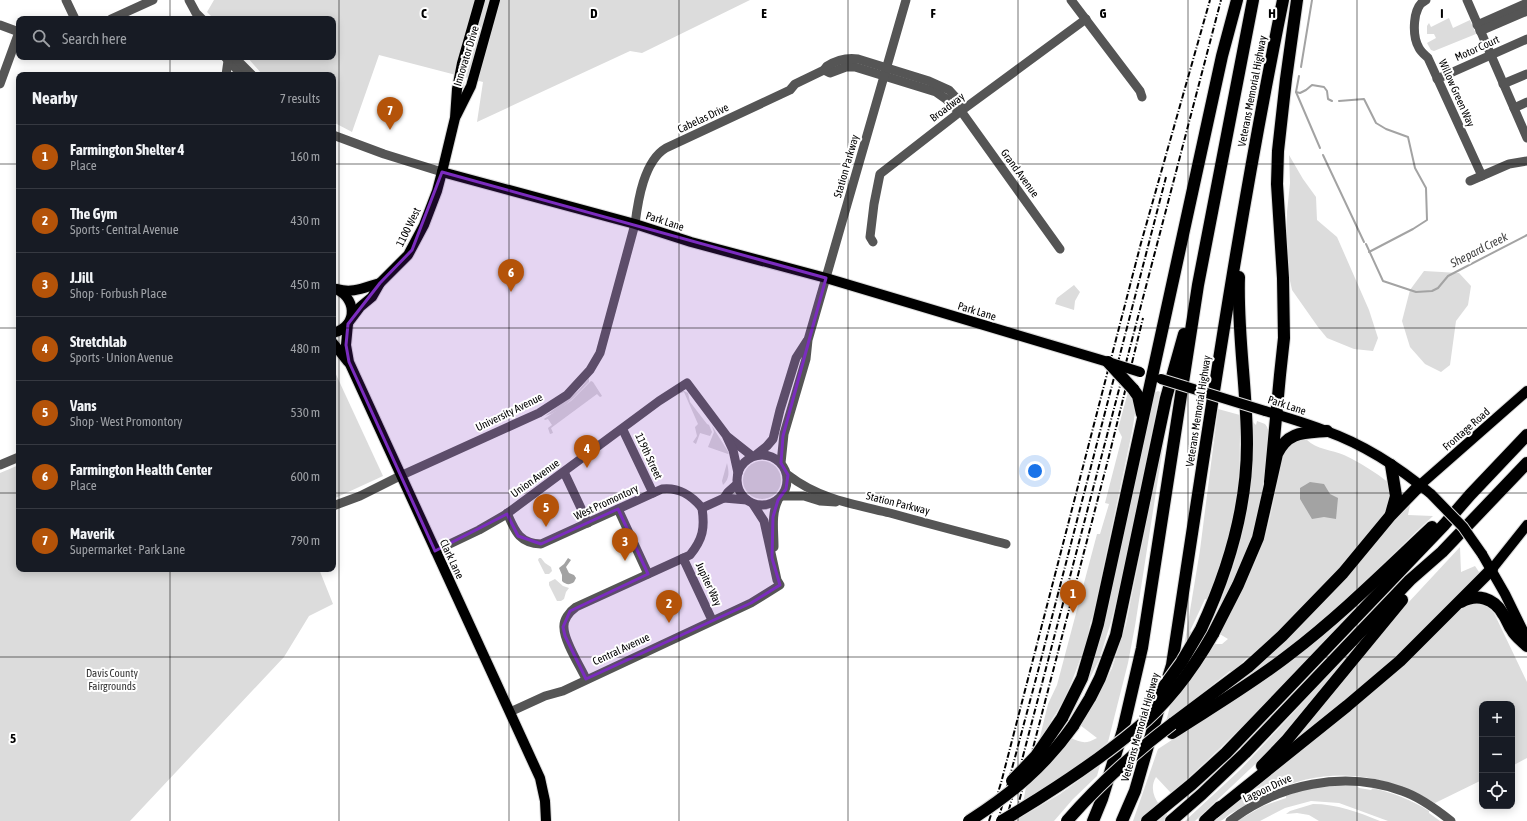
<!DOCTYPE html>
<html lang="en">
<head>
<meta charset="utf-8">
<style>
	body { margin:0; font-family:"Asap Condensed",sans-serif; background:#242831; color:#f1f3f6 }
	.controls { position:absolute; right:12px; bottom:12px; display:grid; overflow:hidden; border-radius:8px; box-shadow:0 2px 10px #0003 }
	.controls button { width:36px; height:36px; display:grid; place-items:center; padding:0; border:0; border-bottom:1px solid #363941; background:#171b24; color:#f1f3f6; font:20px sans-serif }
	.you { position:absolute; left:1035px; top:471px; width:14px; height:14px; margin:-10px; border:3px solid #fff; border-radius:50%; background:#1a73e8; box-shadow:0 0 0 6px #1a73e833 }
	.badge { display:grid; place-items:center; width:26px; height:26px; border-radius:50%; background:#b45309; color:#fff; font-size:13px; font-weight:700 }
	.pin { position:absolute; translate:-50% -33px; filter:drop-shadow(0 1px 2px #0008) }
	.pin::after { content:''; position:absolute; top:21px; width:14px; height:12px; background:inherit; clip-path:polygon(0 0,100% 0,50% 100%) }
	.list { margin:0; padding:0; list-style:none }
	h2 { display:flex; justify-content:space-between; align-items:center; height:52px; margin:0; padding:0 16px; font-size:17px }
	h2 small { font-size:13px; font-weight:400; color:#9ea1a6 }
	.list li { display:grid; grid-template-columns:26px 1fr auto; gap:12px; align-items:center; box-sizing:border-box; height:64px; padding:0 16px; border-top:1px solid #363941 }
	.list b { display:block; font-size:15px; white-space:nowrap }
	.list p { margin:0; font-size:13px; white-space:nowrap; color:#9ea1a6 }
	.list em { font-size:13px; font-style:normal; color:#9ea1a6 }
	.icon { flex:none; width:22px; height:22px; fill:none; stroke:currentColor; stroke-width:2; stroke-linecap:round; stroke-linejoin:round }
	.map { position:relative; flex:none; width:1527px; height:821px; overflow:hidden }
	.search { position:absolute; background:#171b24; box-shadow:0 2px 10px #0003; left:16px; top:16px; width:320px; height:44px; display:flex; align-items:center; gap:10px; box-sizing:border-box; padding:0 14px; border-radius:8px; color:#9ea1a6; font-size:15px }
	.panel { position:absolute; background:#171b24; box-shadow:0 2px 10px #0003; left:16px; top:72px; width:320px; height:500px; border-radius:8px }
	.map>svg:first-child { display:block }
	.green { fill:#dcdcdc }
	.water { fill:#a3a3a3 }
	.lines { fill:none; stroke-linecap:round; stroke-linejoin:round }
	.stream { stroke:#a3a3a3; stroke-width:2 }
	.major-casing { stroke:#dbdbdb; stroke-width:12 }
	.highway-casing { stroke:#dbdbdb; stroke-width:14 }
	.minor { stroke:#555; stroke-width:9 }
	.major { stroke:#000; stroke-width:10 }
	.highway { stroke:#000; stroke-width:12 }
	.rail { stroke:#000; stroke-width:2; stroke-dasharray:6 2 1 2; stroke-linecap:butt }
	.major-bridge-casing { stroke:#dbdbdb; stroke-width:12; stroke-linecap:butt }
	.highway-bridge-casing { stroke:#dbdbdb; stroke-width:14; stroke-linecap:butt }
	.major-bridge { stroke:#000; stroke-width:10 }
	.highway-bridge { stroke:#000; stroke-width:12 }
	.marked { fill:#7b2cbf; fill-opacity:0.2; stroke:#7b2cbf; stroke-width:3; stroke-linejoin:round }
	.grid { fill:none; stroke:#000; stroke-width:1; stroke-opacity:0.55 }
	.labels { text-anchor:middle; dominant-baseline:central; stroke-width:4; stroke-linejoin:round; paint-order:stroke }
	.street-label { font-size:11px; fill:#000; stroke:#fff }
	.park-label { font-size:11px; fill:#333; stroke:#fff }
	.water-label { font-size:12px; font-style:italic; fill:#444; stroke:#fff }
	.grid-label { font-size:13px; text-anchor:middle; font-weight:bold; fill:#000; stroke:#fff; stroke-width:4; stroke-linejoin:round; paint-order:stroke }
</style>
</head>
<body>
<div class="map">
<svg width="1527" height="821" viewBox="0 0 1527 821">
	<rect width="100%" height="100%" fill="#fff"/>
	<g class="green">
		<path d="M214,0H750L642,53L630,51L477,122L483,82L379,55L352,132L333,122V75H263L247,57H333V19H214L207,12Z"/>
		<path d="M1449,18L1453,28L1470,20L1476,34L1434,51L1431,50L1427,43L1436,38L1434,34H1427V26L1429,23L1431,27Z"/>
		<path d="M1289,155L1303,179L1316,197L1317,220L1337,237L1369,310L1378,338L1373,351L1354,349L1327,338L1318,327L1292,290L1287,267V212L1290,183Z"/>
		<path d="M1424,271L1459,273L1471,286L1468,305L1456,321L1450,365L1441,372L1425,364L1410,347L1402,321L1410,290Z"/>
		<path d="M1074,285L1080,292L1075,301L1074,310L1055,304L1057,298Z"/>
		<path d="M333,368L383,476L333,499Z"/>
		<path d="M589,378V382C576,395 563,411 545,416L565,401L578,391Z"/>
		<path d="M591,381L593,382L602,396L600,397L597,394L551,428L553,433L550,434L548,428L552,425L548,419L545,420L544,419L571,401Z"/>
		<path d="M682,390L688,393L690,402L707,424L709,425L712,432L710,436L700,433L696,444L693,442L697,436L695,427L698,424L684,392L678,394Z"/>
		<path d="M1158,391L1160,392L1122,579L1111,622L1099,660L1074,710L1072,708L1154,393Z"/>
		<path d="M1128,392L1136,407L1132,432L1093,616C1089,624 1089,634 1086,643C1076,670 1068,697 1051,721L1053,723L1038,745L1048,704L1057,685L1097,534H1100L1109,504L1105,503L1122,437L1118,429Z"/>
		<path d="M1218,409L1240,415C1240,442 1240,469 1237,496C1232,532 1221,566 1208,600L1205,599L1190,631L1192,633L1184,647L1200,550Z"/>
		<path d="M1168,415L1135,626L1128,663L1108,742L1072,771L1023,803L1026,787L1045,768L1071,738C1082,743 1086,744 1097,738L1080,725L1095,703L1112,668L1126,624Z"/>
		<path d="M1257,421L1265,424C1272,432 1268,446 1267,456C1264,493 1257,529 1243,563C1235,582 1224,600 1215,618L1234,564L1242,535L1250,486L1253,422L1256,425Z"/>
		<path d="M712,426L729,453L728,454L708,447L714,432Z"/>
		<path d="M1298,440H1307C1316,449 1332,450 1344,455C1361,463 1375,472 1389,483C1392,497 1389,507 1381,519L1340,568L1308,604L1258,652C1246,655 1241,666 1231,673L1230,671L1166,722L1172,698L1212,644H1222L1228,639L1218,633C1234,604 1252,574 1263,542C1273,512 1277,480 1283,449Z"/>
		<circle cx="762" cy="480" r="19"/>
		<path d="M727,463C729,472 730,478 723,485L722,481Z"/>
		<path d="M19,465V569H319L333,604L309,616L284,657L130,821H0V473Z"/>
		<path d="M1410,505L1408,515L1433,516C1390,556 1349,599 1303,636C1273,661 1239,682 1206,703L1292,634L1311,615L1346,578L1403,510Z"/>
		<path d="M1460,547L1461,572L1475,566L1479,572L1478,575L1422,632L1378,672L1292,745L1290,743L1394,618Z"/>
		<path d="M539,558H541L545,563L551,567L552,571L549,574H545L538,560Z"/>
		<path d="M555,579L563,586L569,588L566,592L564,599L561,601H557L549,585V582Z"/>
		<path d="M1474,603L1487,605L1494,613L1527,682V758L1512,766V704H1482V780L1435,803C1377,769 1319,766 1260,797C1250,803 1240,808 1230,814C1227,816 1224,820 1220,821C1218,821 1216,821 1214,821L1449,619L1465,606Z"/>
		<path d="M1359,604C1298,669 1238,735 1171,793L1156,777C1146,794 1162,808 1173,821H1133L1158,749L1264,680L1314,642Z"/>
		<path d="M1357,644H1358L1268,752L1195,821H1185L1240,770Z"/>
		<path d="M1100,765L1097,776L1073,799L1054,821H1017L1018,819L1060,794Z"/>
		<path d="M1335,785L1357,786L1359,788L1371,790L1373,788C1393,793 1412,800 1429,811V813L1440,821H1388L1339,803L1311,801L1285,808L1260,821H1237L1263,806L1286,798V796L1305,789Z"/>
		<path d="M1313,804C1337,804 1358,812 1380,821H1319L1309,815L1297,813L1286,814L1290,811Z"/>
	</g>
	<g class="water">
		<path d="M1310,482L1324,484L1330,494L1338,498L1336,519L1324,517L1312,519L1300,499V488Z"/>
		<path d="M568,558L571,560L566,567L569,573L574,575L576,578L574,582C570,585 566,585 562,581V575L559,568L564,564Z"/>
	</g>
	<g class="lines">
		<g class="stream">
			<path d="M1301,67L1312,0"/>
			<path d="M1299,76L1296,92L1320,148"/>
			<path d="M1296,92L1300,93L1306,90L1312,85L1324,87L1327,91L1328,99L1332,101"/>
			<path d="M1339,101L1364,99L1376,123L1386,129L1408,137L1415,168L1426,188L1427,220L1413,229L1369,252"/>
			<path d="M1323,155L1364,242"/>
			<path d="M1366,244L1383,281L1416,292L1432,291L1438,288L1448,276L1527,235"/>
		</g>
		<g class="major-casing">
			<g id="major">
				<path d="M456,116L471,86L495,0"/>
				<path d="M442,172L635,224L691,242L826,278L1108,362"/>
				<path d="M333,288C356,295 360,326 333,333"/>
				<path d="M337,289C353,294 365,287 380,283"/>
				<path d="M351,319L360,307L372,297L380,283L408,255L424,225L437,191L442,172L455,118L457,89L462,63L480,0"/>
				<path d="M348,324L346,345L349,362L540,778L545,801L546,821"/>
				<path d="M333,343L348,362"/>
				<path d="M1265,411C1285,417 1306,423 1326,431C1365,445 1400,468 1431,494"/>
				<path d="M1420,485L1527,391"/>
				<path d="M1482,554L1505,594L1527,639"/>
				<path d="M1492,569L1527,525"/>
			</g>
		</g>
		<g class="highway-casing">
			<g id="highway">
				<path d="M1133,389L1138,396L1142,414"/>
				<path d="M1391,465L1396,496L1391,514"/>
				<path d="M1270,482L1280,375L1284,338L1283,278L1277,184L1278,151L1286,79L1297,0"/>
				<path d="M1461,602C1477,593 1494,598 1503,614C1507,619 1508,625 1512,630C1515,636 1522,641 1527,646"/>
				<path d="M1201,629C1228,571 1247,508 1247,444C1247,389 1237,333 1239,277"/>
				<path d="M1213,634L1238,585L1258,538L1277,454C1288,431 1304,433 1327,431"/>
				<path d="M1167,681L1172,665C1206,443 1238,220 1283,0"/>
				<path d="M1062,718L1082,678L1098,624L1222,56L1237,0"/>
				<path d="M1172,724L1248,667L1282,636L1343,573L1391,515L1420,485"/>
				<path d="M1073,726L1090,698L1100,678L1116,635L1166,398L1184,334"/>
				<path d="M1172,733C1212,707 1253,683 1290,654C1341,615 1386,570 1432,527"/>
				<path d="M1262,766L1286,741L1402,600"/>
				<path d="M1215,812L1347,706L1400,661L1492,569"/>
				<path d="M1093,821L1102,799L1123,730L1142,648L1198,285L1253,0"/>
				<path d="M1122,821L1135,791L1160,704"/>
				<path d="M1147,821L1192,784L1226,753L1444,525L1470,495L1527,435"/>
				<path d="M1171,821L1202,794L1245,753L1410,580L1442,552L1527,463"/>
				<path d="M1205,821L1220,807"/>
			</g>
		</g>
		<g class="minor">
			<path d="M66,0L75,19"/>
			<path d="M189,0L196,13L202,19"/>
			<path d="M1071,0L1140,91L1142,97"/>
			<path d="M1426,0C1412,6 1412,36 1419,48C1421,52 1425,55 1428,58L1482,176"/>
			<path d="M1467,0L1527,138"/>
			<path d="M111,19L153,0"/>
			<path d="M0,25L19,32"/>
			<path d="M1477,25L1527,3"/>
			<path d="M1480,31L1527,11"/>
			<path d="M225,57L242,75"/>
			<path d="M234,57L252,75"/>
			<path d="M824,70L830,73L846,67H855L936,92L946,99L955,108L961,111"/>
			<path d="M226,75L228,61"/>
			<path d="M1437,79L1527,39"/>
			<path d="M0,84L19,32"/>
			<path d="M1503,84L1527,74"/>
			<path d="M1514,108L1527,102"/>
			<path d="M333,135L384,154L442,172"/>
			<path d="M1470,181L1509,164L1527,161"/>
			<path d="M873,242L870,237L874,204L880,174L961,111L1086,19"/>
			<path d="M623,430L653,493"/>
			<path d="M728,437L752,456"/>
			<path d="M757,454L767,446L773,439L780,410L796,358L807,341"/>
			<circle cx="762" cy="480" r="25"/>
			<path d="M781,463L784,434L806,359L808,340L906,0"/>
			<path d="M0,465L19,457"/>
			<path d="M564,472L588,523"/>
			<path d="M788,475C819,499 853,504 890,513C929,524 968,534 1006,544"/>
			<path d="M782,496H804L820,501L836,502"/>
			<path d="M724,498L747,500"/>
			<path d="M333,506L360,496L400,476L539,413L567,395L590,370L600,353L635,224C638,200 644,161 666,148L790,90L795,84L824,70L827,66C837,60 846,57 858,59L929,81L949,90L959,101L961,111L1060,249"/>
			<path d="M702,508L724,498L728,492L737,484"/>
			<path d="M618,509L648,574"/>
			<path d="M507,513C515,531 519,543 541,544L662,489C679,487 691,495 702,508"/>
			<path d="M774,547C774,530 771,515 778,500"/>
			<path d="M435,551L479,530L505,515L659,401L687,383L726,435L733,450L738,473"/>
			<path d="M683,558L712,620"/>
			<path d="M586,679C580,666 564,641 564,628C563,620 569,612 576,607L690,555C703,539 705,528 702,508"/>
			<path d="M510,712L545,696L563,691L751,603L780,585L777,580L764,521L753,504"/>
			<path d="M1230,821C1278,784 1344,770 1402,791C1420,797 1436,809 1451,821"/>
		</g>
		<use href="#major" class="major"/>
		<use href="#highway" class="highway"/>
		<g class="rail">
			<path d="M989,821L1001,783L1141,243L1210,0"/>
			<path d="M998,821L1038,671L1166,177"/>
			<path d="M1006,821L1221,0"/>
			<path d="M1014,821L1109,456L1143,318"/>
		</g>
		<g class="major-bridge-casing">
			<g id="major-bridge">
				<path d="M1108,362L1140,372"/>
				<path d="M1161,379L1265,411"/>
				<path d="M1431,494L1463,527L1482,554"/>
			</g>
		</g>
		<g class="highway-bridge-casing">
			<g id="highway-bridge">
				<path d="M1108,362L1133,389"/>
				<path d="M1151,704L1181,663L1201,629"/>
				<path d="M1012,781L1036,756L1062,718"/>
				<path d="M969,821C1011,794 1044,767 1073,726"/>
				<path d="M1002,821C1049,793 1094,764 1136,729C1167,704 1193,669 1213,634"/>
				<path d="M1067,821C1098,785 1134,753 1172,724"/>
			</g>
		</g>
		<use href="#major-bridge" class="major-bridge"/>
		<use href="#highway-bridge" class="highway-bridge"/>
	</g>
	<path class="marked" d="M442,172L826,278L783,436L781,463L788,475L786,489L778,500L773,517L772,558L780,585L751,603L586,679L565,636L563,627L570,611L648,574L618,509L541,544L518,536L507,514L435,551L349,362L346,345L348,324L380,283L412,250Z"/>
	<path class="grid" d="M170,0V19M339,0V821M509,0V821M679,0V821M848,0V821M1018,0V821M1188,0V821M1357,0V821M170,57V75M0,164H19M333,164H1527M0,328H19M333,328H1527M0,493H19M333,493H1527M170,569V821M0,657H1527"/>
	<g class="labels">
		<g class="street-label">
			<text transform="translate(1477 48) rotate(-24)">Motor Court</text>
			<text transform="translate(466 56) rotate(-73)">Innovator Drive</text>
			<text transform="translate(1252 91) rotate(-79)">Veterans Memorial Highway</text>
			<text transform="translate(1457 93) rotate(66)">Willow Green Way</text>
			<text transform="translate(947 107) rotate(-37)">Broadway</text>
			<text transform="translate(703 118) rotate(-25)">Cabelas Drive</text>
			<text transform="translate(846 166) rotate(-74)">Station Parkway</text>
			<text transform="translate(1020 173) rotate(54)">Grand Avenue</text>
			<text transform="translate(665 221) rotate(18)">Park Lane</text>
			<text transform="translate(408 227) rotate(-64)">1100 West</text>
			<text transform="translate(977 311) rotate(17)">Park Lane</text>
			<text transform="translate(1287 405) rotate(18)">Park Lane</text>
			<text transform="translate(1198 411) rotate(-81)">Veterans Memorial Highway</text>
			<text transform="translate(509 412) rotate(-26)">University Avenue</text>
			<text transform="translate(1466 429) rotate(-41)">Frontage Road</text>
			<text transform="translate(649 456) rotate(65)">119th Street</text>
			<text transform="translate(535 478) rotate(-36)">Union Avenue</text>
			<text transform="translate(606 502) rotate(-25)">West Promontory</text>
			<text transform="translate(898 503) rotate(14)">Station Parkway</text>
			<text transform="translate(452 559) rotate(65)">Clark Lane</text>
			<text transform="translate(709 584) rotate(65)">Jupiter Way</text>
			<text transform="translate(621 649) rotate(-25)">Central Avenue</text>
			<text transform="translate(1140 727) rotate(-74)">Veterans Memorial Highway</text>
			<text transform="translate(1267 788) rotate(-25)">Lagoon Drive</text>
		</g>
		<g class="park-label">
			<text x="112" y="673">Davis County<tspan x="112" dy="13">Fairgrounds</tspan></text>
		</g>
		<g class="water-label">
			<text transform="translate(1479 250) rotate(-27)">Shepard Creek</text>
		</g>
	</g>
	<g class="grid-label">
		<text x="424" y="18">C</text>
		<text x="594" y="18">D</text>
		<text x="764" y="18">E</text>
		<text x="933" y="18">F</text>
		<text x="1103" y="18">G</text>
		<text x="1272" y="18">H</text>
		<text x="1442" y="18">I</text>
		<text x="13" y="743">5</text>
	</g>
</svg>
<div class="controls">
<button>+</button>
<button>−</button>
<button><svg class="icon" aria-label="locate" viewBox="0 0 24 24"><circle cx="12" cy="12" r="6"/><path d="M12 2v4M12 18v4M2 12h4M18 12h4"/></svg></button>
</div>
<div class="you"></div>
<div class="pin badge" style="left:1073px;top:613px">1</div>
<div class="pin badge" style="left:669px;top:623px">2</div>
<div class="pin badge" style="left:625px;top:561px">3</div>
<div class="pin badge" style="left:587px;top:468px">4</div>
<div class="pin badge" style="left:546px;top:527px">5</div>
<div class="pin badge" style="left:511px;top:292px">6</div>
<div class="pin badge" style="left:390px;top:130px">7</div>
<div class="search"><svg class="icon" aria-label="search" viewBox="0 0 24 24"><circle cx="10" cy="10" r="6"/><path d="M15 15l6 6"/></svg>Search here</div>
<section class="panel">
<h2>Nearby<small>7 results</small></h2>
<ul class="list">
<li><span class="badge">1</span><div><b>Farmington Shelter 4</b><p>Place</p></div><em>160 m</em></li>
<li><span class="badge">2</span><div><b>The Gym</b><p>Sports · Central Avenue</p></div><em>430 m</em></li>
<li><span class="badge">3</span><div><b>J.Jill</b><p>Shop · Forbush Place</p></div><em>450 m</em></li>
<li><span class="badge">4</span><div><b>Stretchlab</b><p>Sports · Union Avenue</p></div><em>480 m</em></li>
<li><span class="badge">5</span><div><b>Vans</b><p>Shop · West Promontory</p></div><em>530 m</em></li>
<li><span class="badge">6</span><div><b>Farmington Health Center</b><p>Place</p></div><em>600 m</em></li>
<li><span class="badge">7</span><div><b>Maverik</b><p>Supermarket · Park Lane</p></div><em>790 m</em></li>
</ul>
</section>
</div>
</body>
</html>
